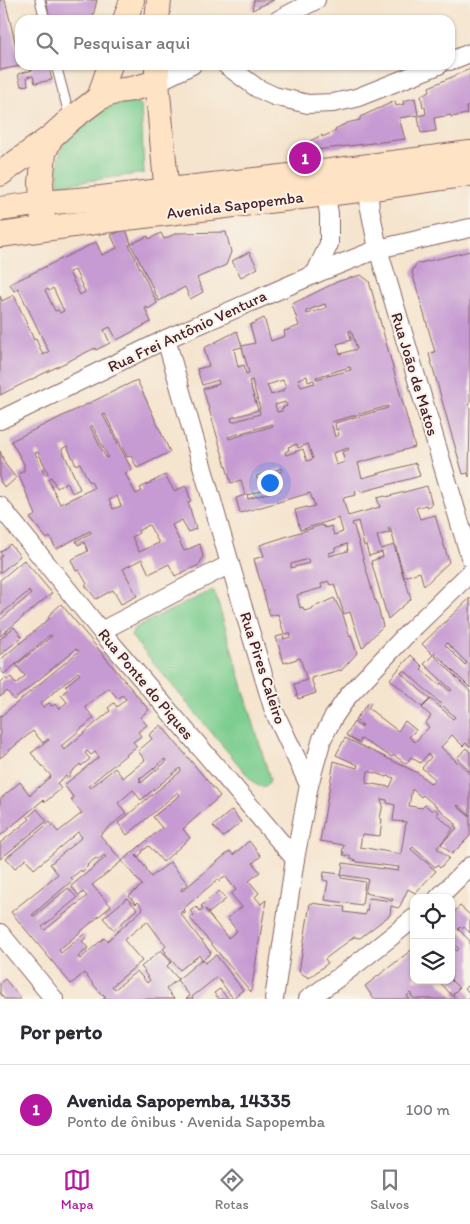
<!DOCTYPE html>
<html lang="pt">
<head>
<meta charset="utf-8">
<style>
	body { margin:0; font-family:Itim,sans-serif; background:#f2f2f3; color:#2b2b33 }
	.controls { position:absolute; right:15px; bottom:15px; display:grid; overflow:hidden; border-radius:10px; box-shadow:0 1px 4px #0004 }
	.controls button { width:45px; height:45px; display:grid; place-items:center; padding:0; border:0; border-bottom:1px solid #e1e1e2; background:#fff; color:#2b2b33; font:25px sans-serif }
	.you { position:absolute; left:269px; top:482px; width:18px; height:18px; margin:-12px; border:4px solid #fff; border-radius:50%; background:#1a73e8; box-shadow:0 0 0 8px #1a73e833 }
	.badge { display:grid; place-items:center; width:32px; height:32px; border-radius:50%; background:#b5179e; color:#fff; font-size:16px; font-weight:700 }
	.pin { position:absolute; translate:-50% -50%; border:2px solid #fff; box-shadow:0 1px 5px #0006 }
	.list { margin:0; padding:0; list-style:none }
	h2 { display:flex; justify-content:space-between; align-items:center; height:65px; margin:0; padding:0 20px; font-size:21px }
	h2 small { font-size:16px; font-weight:400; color:#7c7c81 }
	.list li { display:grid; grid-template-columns:32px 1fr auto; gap:15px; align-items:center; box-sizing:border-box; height:90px; padding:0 20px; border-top:1px solid #e1e1e2 }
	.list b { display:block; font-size:19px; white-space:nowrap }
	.list p { margin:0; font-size:16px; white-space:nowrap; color:#7c7c81 }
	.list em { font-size:16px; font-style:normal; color:#7c7c81 }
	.icon { flex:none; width:28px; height:28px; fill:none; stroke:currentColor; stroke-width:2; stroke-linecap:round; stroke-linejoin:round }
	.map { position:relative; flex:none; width:470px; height:999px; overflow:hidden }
	.search { position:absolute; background:#fff; box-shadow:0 1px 4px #0004; left:15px; right:15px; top:15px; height:55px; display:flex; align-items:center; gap:12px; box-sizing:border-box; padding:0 18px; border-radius:15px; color:#7c7c81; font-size:19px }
	.sheet { height:155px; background:#fff }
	nav { display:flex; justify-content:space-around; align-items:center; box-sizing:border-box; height:70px; border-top:1px solid #e1e1e2; background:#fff; font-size:14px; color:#7c7c81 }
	nav a { display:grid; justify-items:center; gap:2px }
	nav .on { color:#b5179e }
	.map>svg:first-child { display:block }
	.green { fill:#7ccd8f; stroke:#63765d }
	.building { fill:#c69ad2; fill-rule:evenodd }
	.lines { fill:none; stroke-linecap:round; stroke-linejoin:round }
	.service-casing { stroke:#866464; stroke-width:11 }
	.minor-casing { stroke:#866464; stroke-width:20 }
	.secondary-casing { stroke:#866464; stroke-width:26 }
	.service { stroke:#fff; stroke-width:9 }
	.minor { stroke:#fff; stroke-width:18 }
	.secondary { stroke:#fee4c5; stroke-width:24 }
	.labels { text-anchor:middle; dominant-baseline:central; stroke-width:4; stroke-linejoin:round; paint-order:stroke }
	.street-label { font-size:16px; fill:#4a1f2b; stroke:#f7f3e8 }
</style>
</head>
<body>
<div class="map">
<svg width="470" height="999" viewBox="0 0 470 999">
	<rect width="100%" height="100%" fill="#f7f3e8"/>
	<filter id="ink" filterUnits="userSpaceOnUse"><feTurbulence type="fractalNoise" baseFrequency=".02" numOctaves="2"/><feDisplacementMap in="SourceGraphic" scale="10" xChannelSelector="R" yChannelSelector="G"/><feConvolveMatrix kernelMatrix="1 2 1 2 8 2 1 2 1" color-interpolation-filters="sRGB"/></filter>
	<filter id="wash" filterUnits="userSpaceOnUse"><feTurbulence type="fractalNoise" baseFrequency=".0096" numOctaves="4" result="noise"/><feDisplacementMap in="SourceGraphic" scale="20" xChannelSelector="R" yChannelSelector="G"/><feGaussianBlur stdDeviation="1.12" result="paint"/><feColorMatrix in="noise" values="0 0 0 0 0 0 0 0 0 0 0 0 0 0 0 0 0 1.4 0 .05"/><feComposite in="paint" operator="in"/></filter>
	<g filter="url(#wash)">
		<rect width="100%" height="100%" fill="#f5e4ce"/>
		<g class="green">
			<path d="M121,102H131L141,105L144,173L58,185C58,147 59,141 90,119C101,112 109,105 121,102Z"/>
			<path d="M213,590L216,596L270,779C267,790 260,788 253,782L131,636L133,630L140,625Z"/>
		</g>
		<g id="blocks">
			<g class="building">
				<path d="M0,0H5L20,63V66L0,70Z"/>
				<path d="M46,0H97L92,20H50Z"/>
				<path d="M254,0H274L252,10Z"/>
				<path d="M31,65H48L52,80L35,83L33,76L27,77L28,85L21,86L18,74L33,70Z"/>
				<path d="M470,69V106L466,107L467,114L451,117V115L434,118L436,131L421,133L418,116L426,114L425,107L423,108L421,95L430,91L429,87Z"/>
				<path d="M415,98L418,115L399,118L405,139L308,151L304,144L322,135V137L336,131L335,129L347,123L360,120V117L395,101L396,106L404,104L403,101Z"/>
				<path d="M126,229L131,244L129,245L157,303L148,309L147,307L145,308L151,322L117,340L110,327L104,330L110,343L96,350L95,348L0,395V296L2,301L14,295L34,340L36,339L43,355L49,352L18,288L14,291L10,284L96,242L102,255L117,248L111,235ZM75,270L85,292L80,295L69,272ZM53,288L64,311L60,313L58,310L55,311L45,290L48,289L49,291Z"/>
				<path d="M226,232L231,252L226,265L197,278L203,292L190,299L185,287L159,301L131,244L148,236L149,239L161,233L164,239L177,233Z"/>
				<path d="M470,251V404H468L470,408L469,477L468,473L463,474L450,429L429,354L435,352L412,272L416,264Z"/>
				<path d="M249,252L258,268L241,277L232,261Z"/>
				<path d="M361,275L369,281L415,447L358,463L362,478L416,463L420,476L361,492L360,490L355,491L356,495L343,498L348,516L380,507L377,498L385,496L386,497L427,486L432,505L427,507L426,505L416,508L420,519L435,515L449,562L424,586L420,572L404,577L390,527L388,528L390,532L377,536L381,549L394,545L404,579H405L411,599L388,619L371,561L383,557L382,552L369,556L366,545L364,546L358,521L352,523L353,526H354L375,601L376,600L383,626L362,648L350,612L344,614L334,584L330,585L328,581L321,584L322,588L297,595L300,608L303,607L304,611L312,609V608L334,598L343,615L350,637L351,636L357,653L341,671L340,670L311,678L316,693L298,699L294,684L307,680L300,658L284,663L276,637L283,635L284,639L291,637L290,633L284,634L278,614L270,616L254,559L264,556L260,545L322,525V526H324L325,528L331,526L334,535L343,532L339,518L300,530L295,510L307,507V508L315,506L310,493L240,513L236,498L245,495L241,480L231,483L203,389L219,384L218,380L202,385L197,369L209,366L204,348L237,331L242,346L255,343L250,325L264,318L271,341L285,336L284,331L299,326L292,304L339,281ZM325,304L326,308L307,314L306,311ZM351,330L357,349L340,354L337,344L351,340L349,331ZM242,347L249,373L246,374L244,365L238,367L234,349ZM350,367L351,370L316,379V377ZM307,376L308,382L314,380L315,383L301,387L298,379ZM252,380L260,409L259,410L260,414L232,422L231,418L258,410L249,381ZM283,380L286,388L283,389V391L271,395L267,385ZM285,402L287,406L282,408V411L277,412L275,405ZM388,406V408L335,423L336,430L338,429L339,435L335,437L331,422ZM272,424L273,426L229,439L228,437ZM297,444L298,448L308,444L313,459L307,461L303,449L286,455L285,452L289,450L288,447ZM348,448L349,450L342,452L345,462L336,465L333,453ZM282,468L283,471L257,479L256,476ZM279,485L281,489L248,499L247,495ZM347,544L348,551L329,556V553L335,551V548ZM308,559L309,563L291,568V564Z"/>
				<path d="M137,380L170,452L137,468L131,456L127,457L105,414L103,415L132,470L125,473L136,494L142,491L140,488L165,475L174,491L186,486L191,501L188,502L196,529L188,532L182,520L172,525L184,551L200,544L203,557L199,565L175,576L169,564L149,574L142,559L123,569L137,596L121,604L113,590L96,599L85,585L87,584L79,570L76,571L71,560L88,551L84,542L78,545L76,541L91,533L90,531L56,549L50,537L47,539L30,518L36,515L18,474L24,471V464L11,441ZM92,425L108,457L106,458L90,426ZM67,446L76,465L80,463L89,482L91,481L94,488L60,504L48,479L51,477L57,488L67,482L72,493L80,489L62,449ZM38,452L48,473L45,475L35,453ZM117,496L121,506L113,509L109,500ZM149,525L159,543L139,552L132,537L139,533L138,531Z"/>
				<path d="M0,451L5,464L16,478L5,488L0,481Z"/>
				<path d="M10,544L20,556L0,573V557L2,555L0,552Z"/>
				<path d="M24,560L52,593L0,636V620L31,594L29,591L0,615V580Z"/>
				<path d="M470,598V688L435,653L434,655L470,691V747L466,743L463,746L452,735L441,747L470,774V816L458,805L457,806L470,817V836L452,854L441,844L457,828L454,826L456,824L423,795L421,797L412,789L409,806L422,808L425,805L432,811L434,808L438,812L436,814L453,829L437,848L449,858L440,868L437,865L435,867L413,847L411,849L436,871L415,893L408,889L400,906L398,908L391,906L390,915L360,938L354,937L325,959L328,963L309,978L299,972L310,903L345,907L344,912L365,915L366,910L367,911L369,898L392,901L393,899L365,893L368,879L341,875L343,863L398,871L399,867L357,862V861L350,859V856L343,855L344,852H342L344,845L320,841L334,761L357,768L358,765L336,755L345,738L418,773L431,784L435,779L422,768L431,757L428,754L420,763L411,757L406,764L394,755L392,757L361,739L359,743L346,735L354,722L361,727L363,725L355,720L369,702L371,703L368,708L398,731L405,721L416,730L409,737L415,742L429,727L425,724L431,716L422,708L431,699L453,719L455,717L404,670L401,673L430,699L422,707L390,679L411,655L423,667L421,669L439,685L441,683L450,691L452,690L424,664L433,655L422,644ZM447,643L467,663L465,665L445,645ZM368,771L387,777L388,776L394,778L390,787L366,783ZM381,799L387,800V803L395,805L393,821L406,822L401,854L360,847L362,834L380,836L382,819H380L383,803L381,802Z"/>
				<path d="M61,604L149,710L140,717L147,725L138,732L141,736L133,742L137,746L88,786L90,788L115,768L123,778L145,760L138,751L152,739L149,735L161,725L220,796L183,829L190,838L163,862L149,846L142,851L143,852L138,857L137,855L136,856L147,869L146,870L151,877L170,862L188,884L181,889L182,891L230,851L233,855L249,841L261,856L253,863L260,872L249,881L259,893L255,897L261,904L266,900L251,992L190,918L194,915L190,911L196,907L200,911L203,908L201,906L219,891L226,899L209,913L206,909L205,910L228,938L237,931L227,918L242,907L231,894L236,890L225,876L220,881L218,879L183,909L186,912L183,913L182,911L180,913L211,953L203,960L199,955L180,970L165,953L166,952L163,949L166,946L147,921L124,940L142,961L112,986L115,989L137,971L147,983L150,980L144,972L145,971L141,967L161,950L171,962L167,966L178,979L166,989L174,999H103L106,997L103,994L102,995L84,973L71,984L11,912L58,874L50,864L82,837L78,832L34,869L26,859L15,868L6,858L50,822L58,832L82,813L71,800L74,798L64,785L99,757L95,752L91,755L87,751L85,753L90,759L81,766L80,764L70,773L71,775L67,778L66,776L57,783L61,789L45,802L43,800L0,836V799L20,782L30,795L51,776L31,753L49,740L48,739L43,743L33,731L0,758V715L1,716L79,651L76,649L14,700L7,691L0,697V683L5,678L7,680L11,677L16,684L25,676L16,665L52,636L50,635L4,674L0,669V660L50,618L48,616ZM78,672L80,674L65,686L68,689L61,695L67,702L59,709L55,704L52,706L49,703L43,707L40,704ZM109,688L118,699L122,695L126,699L117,707L114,703L108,708L110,711L64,750L61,746L94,718L85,707ZM165,759L167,761L141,783L139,781L141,780L139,778L141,777L142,778ZM180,768L181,771L118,823L127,835L178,792L180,795L153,817L162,828L122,861L100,835L126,813L118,803L133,790L141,800ZM104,855L106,857L71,886L79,896L83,892L87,896L45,930L42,927L77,898L68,888L34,916L32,915L73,880L71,878L81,870L82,872L88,866L87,865L96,858L98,860ZM122,861L142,885L129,896L136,904L138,902L143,909L107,941L104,938L80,959L78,957L88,948L82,941L86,938L84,934L61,953L59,950L111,906L92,885Z"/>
				<path d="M14,627L22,637L0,655V639Z"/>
				<path d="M466,748L470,752V772L457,758Z"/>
				<path d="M37,809L47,821L0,859V843L30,819L28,817Z"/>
				<path d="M232,810L241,822L223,837L213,826Z"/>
				<path d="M324,872L341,874V878L365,882L362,905L325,900L328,881L323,880Z"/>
				<path d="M127,898L137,909L114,930L103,918Z"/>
				<path d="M460,906L470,915V933L464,927L462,929L460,927L458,929L470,941V983L465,988L470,994V999H458L453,994L459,988L451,980V957L453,956L451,954V945L457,951L459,949L451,941V915Z"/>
				<path d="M414,948V980H438L455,999H414L410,993L407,996L410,999H374L365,986Z"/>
				<path d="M216,955L243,990L233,998L217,977L192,997L193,999H186L190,996L177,980L202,959L205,963Z"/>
				<path d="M5,979L21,999H4L0,993V983Z"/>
				<path d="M220,989L228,999H219L214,993Z"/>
			</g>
		</g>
	</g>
	<g filter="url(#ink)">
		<use href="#blocks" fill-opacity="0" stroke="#866464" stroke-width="1"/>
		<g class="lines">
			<g class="service-casing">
				<g id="service">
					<path d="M40,0L45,20"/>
					<path d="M56,65L70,118"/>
				</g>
			</g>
			<g class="minor-casing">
				<g id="minor">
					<path d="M278,20L316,0"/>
					<path d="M450,61L470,53"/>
					<path d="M226,65L257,88L274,96L308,104L333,103L356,98L439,65"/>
					<path d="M157,82L192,65"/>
					<path d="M368,189L370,209L378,249L470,557"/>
					<path d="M315,274L329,244V214L326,194"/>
					<path d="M166,339L230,564L274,711L309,785L295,859L274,999"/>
					<path d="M0,420L166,339L315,274L378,249L470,228"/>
					<path d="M0,506L101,631L295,859"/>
					<path d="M101,631L230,564"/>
					<path d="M309,785L322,739L333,718L348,696L405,636L470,573"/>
					<path d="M438,898L470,866"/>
					<path d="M0,933L54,999"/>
					<path d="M308,999C345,974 380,946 414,918"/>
				</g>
			</g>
			<g class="secondary-casing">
				<g id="secondary">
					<path d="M125,20L132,0"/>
					<path d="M157,20L159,0"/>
					<path d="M157,65V82L168,206"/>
					<path d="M99,98L117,91L132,89L157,82"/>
					<path d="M0,174L51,137"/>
					<path d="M0,209L42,203L101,198L323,172L470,153"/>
					<path d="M43,220L41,183L44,153L51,137L71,119L99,98L110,65"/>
					<path d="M0,235L102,221L368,189L470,174"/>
				</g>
			</g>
			<use href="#service" class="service"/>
			<use href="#minor" class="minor"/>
			<use href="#secondary" class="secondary"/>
		</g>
	</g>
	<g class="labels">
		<g class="street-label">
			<text transform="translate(235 205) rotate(-7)">Avenida Sapopemba</text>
			<text transform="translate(187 331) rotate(-25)">Rua Frei Antônio Ventura</text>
			<text transform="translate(415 374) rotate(73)">Rua João de Matos</text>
			<text transform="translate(263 668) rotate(72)">Rua Pires Caleiro</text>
			<text transform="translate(146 684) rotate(50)">Rua Ponte do Piques</text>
		</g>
	</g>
</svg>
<div class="controls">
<button><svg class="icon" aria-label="locate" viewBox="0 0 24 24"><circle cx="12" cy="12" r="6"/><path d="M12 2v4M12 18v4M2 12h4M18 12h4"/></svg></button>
<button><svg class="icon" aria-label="layers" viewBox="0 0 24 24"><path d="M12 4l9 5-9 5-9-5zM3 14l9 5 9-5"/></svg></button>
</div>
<div class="you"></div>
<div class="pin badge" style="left:305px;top:158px">1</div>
<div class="search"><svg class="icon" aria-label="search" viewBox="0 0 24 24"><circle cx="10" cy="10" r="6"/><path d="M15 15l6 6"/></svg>Pesquisar aqui</div>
</div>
<section class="sheet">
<h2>Por perto<small></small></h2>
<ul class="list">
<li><span class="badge">1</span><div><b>Avenida Sapopemba, 14335</b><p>Ponto de ônibus · Avenida Sapopemba</p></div><em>100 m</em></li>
</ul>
</section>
<nav>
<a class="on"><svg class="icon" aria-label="map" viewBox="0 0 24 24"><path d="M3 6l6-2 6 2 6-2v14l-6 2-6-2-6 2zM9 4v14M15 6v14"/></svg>Mapa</a>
<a><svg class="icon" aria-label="directions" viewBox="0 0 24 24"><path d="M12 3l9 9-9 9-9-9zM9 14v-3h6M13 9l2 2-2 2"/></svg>Rotas</a>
<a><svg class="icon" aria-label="saved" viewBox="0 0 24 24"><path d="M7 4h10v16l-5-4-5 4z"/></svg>Salvos</a>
</nav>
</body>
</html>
